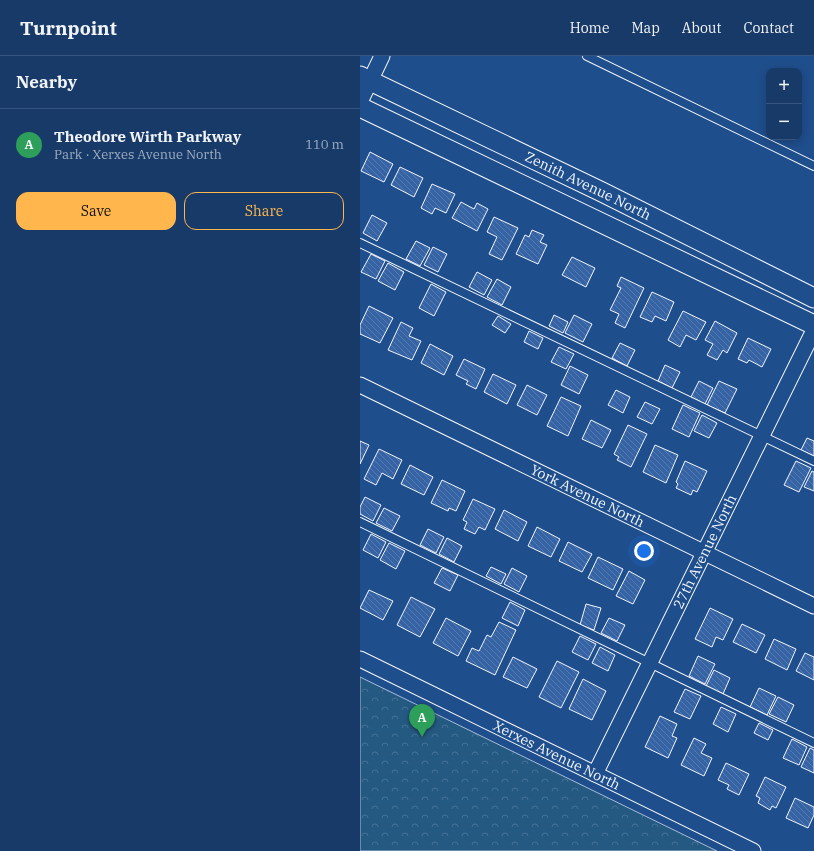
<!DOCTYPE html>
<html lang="en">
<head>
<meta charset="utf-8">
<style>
	body { margin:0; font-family:"IBM Plex Serif",serif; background:#20416f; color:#f1f3f6 }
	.controls { position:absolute; right:12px; top:12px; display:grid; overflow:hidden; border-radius:8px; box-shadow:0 2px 10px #0003 }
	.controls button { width:36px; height:36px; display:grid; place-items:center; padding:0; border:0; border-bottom:1px solid #36547d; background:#173a69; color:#f1f3f6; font:20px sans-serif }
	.you { position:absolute; left:284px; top:495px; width:14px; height:14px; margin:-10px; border:3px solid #fff; border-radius:50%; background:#1a73e8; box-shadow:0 0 0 6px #1a73e833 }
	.badge { display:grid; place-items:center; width:26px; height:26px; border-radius:50%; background:#ffb74d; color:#fff; font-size:13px; font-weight:700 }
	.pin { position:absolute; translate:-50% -33px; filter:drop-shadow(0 1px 2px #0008) }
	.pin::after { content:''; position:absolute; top:21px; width:14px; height:12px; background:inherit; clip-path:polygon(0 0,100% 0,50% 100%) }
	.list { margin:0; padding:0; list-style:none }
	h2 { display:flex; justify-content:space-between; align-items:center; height:52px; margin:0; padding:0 16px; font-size:17px }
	h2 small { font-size:13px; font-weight:400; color:#9eadc0 }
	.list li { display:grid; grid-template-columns:26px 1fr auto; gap:12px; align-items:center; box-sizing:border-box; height:72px; padding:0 16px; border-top:1px solid #36547d }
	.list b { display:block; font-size:15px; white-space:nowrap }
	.list p { margin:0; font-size:13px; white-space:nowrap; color:#9eadc0 }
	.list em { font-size:13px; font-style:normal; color:#9eadc0 }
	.actions { display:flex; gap:8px; padding:12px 16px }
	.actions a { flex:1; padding:9px 0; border:1px solid #ffb74d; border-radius:12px; text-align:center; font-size:14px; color:#ffb74d }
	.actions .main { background:#ffb74d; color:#111 }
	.map { position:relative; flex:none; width:454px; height:795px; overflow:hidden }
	header { display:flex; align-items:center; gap:24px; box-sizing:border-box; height:56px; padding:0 20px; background:#173a69; border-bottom:1px solid #36547d }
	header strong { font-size:19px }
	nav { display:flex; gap:22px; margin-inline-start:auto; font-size:14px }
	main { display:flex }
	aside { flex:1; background:#173a69 }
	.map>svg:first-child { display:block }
	.forest { fill:url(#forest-crowns); stroke:#a8bbd7 }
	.building { fill:url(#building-back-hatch); stroke:#f2f6ff }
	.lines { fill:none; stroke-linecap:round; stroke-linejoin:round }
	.service-casing { stroke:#f2f6ff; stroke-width:10 }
	.minor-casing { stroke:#f2f6ff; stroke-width:17 }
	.tertiary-casing { stroke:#f2f6ff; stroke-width:21 }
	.service { stroke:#1f4e8c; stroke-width:8 }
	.minor { stroke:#1f4e8c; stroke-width:15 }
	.tertiary { stroke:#1f4e8c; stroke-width:19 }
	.labels { text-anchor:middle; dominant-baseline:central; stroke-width:3; stroke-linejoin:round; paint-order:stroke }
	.street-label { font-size:14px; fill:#f2f6ff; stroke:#1f4e8c }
</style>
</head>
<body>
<header>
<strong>Turnpoint</strong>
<nav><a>Home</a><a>Map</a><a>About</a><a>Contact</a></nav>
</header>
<main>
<aside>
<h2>Nearby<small></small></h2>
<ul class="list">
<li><span class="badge" style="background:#2e9e5b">A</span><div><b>Theodore Wirth Parkway</b><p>Park · Xerxes Avenue North</p></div><em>110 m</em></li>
</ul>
<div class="actions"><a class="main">Save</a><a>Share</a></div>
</aside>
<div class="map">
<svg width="454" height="795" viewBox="0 0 454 795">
	<defs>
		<pattern id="forest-crowns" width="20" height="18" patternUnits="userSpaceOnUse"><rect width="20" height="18" fill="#245a82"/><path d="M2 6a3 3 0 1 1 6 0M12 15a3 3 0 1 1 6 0" fill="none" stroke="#447295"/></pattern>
		<pattern id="building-back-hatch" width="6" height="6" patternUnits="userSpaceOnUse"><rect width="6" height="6" fill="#3563a3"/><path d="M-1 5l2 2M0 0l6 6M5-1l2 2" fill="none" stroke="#537ab1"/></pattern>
	</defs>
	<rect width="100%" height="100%" fill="#1f4e8c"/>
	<path class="forest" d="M0,621L357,795H0Z"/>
	<g class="building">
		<path d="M10,96L33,108L24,126L1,115Z"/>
		<path d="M40,111L63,122L54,141L31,129Z"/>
		<path d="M72,128L95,138L86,157L75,152L72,158L61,152Z"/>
		<path d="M101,146L114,153L117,147L128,153L117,175L92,162Z"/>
		<path d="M12,159L27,167L17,185L3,177Z"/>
		<path d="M134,161L158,172L142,204L129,198L137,181L127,176Z"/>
		<path d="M172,174L184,179L180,186L187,189L178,208L156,198L165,179L169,181Z"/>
		<path d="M56,185L70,192L60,210L46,203Z"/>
		<path d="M73,191L87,198L78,216L64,209Z"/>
		<path d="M11,198L25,205L16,223L1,216Z"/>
		<path d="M212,201L235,212L226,231L202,219Z"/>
		<path d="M28,207L44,216L35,234L18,225Z"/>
		<path d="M117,216L132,224L124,239L109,231Z"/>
		<path d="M261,221L284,232L265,272L255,267L259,258L250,254L261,232L257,230Z"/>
		<path d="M137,223L151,231L142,249L127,241Z"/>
		<path d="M71,228L86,236L74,260L59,252Z"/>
		<path d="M292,236L314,246L306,265L295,260L292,266L280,261Z"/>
		<path d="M9,250L33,262L20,287L0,278V269Z"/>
		<path d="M323,255L346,266L336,284L326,279L320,291L308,284Z"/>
		<path d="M194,259L208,266L203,277L189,270Z"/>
		<path d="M214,259L232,268L223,286L205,277Z"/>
		<path d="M138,260L151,268L145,277L132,269Z"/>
		<path d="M355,265L377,277L367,297L363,294L357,304L347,299L353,288L345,284Z"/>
		<path d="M41,266L53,272L49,280L61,285L52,304L28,294Z"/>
		<path d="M169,275L183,282L178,293L164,286Z"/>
		<path d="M388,282L411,293L402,311L389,304L387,307L378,303Z"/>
		<path d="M260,287L275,294L267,310L252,302Z"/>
		<path d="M70,288L93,300L84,319L61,307Z"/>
		<path d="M199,291L214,298L206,313L191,306Z"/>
		<path d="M104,303L125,313L116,333L106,328L108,325L96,319Z"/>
		<path d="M305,309L320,316L312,332L298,325Z"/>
		<path d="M210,310L228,319L219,338L201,329Z"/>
		<path d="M133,318L156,329L147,348L124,336Z"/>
		<path d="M339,325L353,332L345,348L331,341Z"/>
		<path d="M359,325L377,333L365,357L347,349Z"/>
		<path d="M167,329L187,339L177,359L157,349Z"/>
		<path d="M256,334L270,341L263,357L248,349Z"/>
		<path d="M201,341L221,350L208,380L187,370Z"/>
		<path d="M285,346L300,353L292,368L277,361Z"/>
		<path d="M323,349L340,357L329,381L312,373Z"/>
		<path d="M342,359L357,367L349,382L334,375Z"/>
		<path d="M231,364L251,374L242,392L222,383Z"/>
		<path d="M268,369L287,378L271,411L257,404L259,401L254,398Z"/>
		<path d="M447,382L454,385V400L441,394Z"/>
		<path d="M0,385L9,389L0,408Z"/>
		<path d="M295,389L318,399L306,427L283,416Z"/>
		<path d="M19,393L42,404L33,423L22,417L16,429L4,423Z"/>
		<path d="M325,405L347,415L337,436L333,434L331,439L316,432L318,428L316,426Z"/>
		<path d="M436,405L451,412L439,436L424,429Z"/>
		<path d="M50,409L73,421L64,439L41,428Z"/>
		<path d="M452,415L454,416V435L444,431Z"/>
		<path d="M82,424L105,435L96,455L89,452L88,455L71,447Z"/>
		<path d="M5,441L21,449L13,465L0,458V451Z"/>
		<path d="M113,443L135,453L125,474L119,471L115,478L104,473L107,466L103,464Z"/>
		<path d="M24,452L40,460L32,475L16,467Z"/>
		<path d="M144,454L167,466L158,485L135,473Z"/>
		<path d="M177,471L200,483L191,501L168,490Z"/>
		<path d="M68,473L84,481L76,497L60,489Z"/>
		<path d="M11,478L26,486L18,502L3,494Z"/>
		<path d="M87,482L102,490L94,506L79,498Z"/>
		<path d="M208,486L232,498L222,516L199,505Z"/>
		<path d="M29,487L45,495L36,513L20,504Z"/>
		<path d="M238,501L263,513L253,534L228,522Z"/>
		<path d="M131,511L146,518L141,528L126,520Z"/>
		<path d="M82,512L98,519L90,535L74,527Z"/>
		<path d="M152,512L167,520L159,536L144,528Z"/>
		<path d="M269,515L285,524L273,548L256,540Z"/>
		<path d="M9,534L33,545L23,564L0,552Z"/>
		<path d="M51,541L75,553L60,581L37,569Z"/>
		<path d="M150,546L165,554L158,570L142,562Z"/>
		<path d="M226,548L241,552L234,574L220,569Z"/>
		<path d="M350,552L373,563L363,584L356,581L352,591L335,583Z"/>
		<path d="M86,562L111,575L98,600L73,587Z"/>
		<path d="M249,562L265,569L257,585L241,577Z"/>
		<path d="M139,566L156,574L135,619L106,605L112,592L119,595L127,579L131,581Z"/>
		<path d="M382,568L405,579L396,597L373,586Z"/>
		<path d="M220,580L236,588L228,604L212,596Z"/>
		<path d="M414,583L436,593L427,614L405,603Z"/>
		<path d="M240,591L255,599L248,615L232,607Z"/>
		<path d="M445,597L454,601V624L436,615Z"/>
		<path d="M338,600L355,608L345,628L329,620Z"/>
		<path d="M153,601L177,613L167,632L143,621Z"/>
		<path d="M197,605L219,616L201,652L179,641Z"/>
		<path d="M354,614L370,622L363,638L346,630Z"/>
		<path d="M223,623L246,635L232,664L209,653Z"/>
		<path d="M399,632L416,640L407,659L390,651Z"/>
		<path d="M325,633L341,640L330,663L314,656Z"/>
		<path d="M418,641L434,649L426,666L409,658Z"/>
		<path d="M361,651L376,658L368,676L353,668Z"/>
		<path d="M300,660L317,668L312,680L317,682L308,702L285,691Z"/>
		<path d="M399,667L413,674L408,684L394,677Z"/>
		<path d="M334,682L346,688L341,697L352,702L344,720L321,709Z"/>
		<path d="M432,683L447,691L439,709L423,702Z"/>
		<path d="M450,692L454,694V717L441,711Z"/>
		<path d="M366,707L389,718L379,739L367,733L369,729L358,724Z"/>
		<path d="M405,721L426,731L416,752L412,750L410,754L398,747L400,742L396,740Z"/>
		<path d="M435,742L454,751V759L448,772L426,762Z"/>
	</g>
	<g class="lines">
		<g class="service-casing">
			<g id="service">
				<path d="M227,0L454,110"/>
				<path d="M0,187L454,405"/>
				<path d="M0,466L454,687"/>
			</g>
		</g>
		<g class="minor-casing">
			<g id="minor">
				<path d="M0,46L22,0"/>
				<path id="s1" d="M0,329L454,550"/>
				<path id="s2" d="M0,603L393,795"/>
				<path id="s3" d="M235,718L454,274"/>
			</g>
		</g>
		<g class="tertiary-casing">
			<g id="tertiary">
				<path id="s4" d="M0,20L242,136L454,242"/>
				<path d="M0,51L454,269"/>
			</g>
		</g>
		<use href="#service" class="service"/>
		<use href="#minor" class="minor"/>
		<use href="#tertiary" class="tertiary"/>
	</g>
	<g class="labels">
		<g class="street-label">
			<text stroke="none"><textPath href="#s4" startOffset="253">Zenith Avenue North</textPath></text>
			<text stroke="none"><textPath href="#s1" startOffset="253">York Avenue North</textPath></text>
			<text stroke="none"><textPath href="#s3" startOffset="248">27th Avenue North</textPath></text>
			<text stroke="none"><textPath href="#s2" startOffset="219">Xerxes Avenue North</textPath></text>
		</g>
	</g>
</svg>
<div class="controls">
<button>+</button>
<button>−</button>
</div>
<div class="you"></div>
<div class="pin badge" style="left:62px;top:681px;background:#2e9e5b">A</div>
</div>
</main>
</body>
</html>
